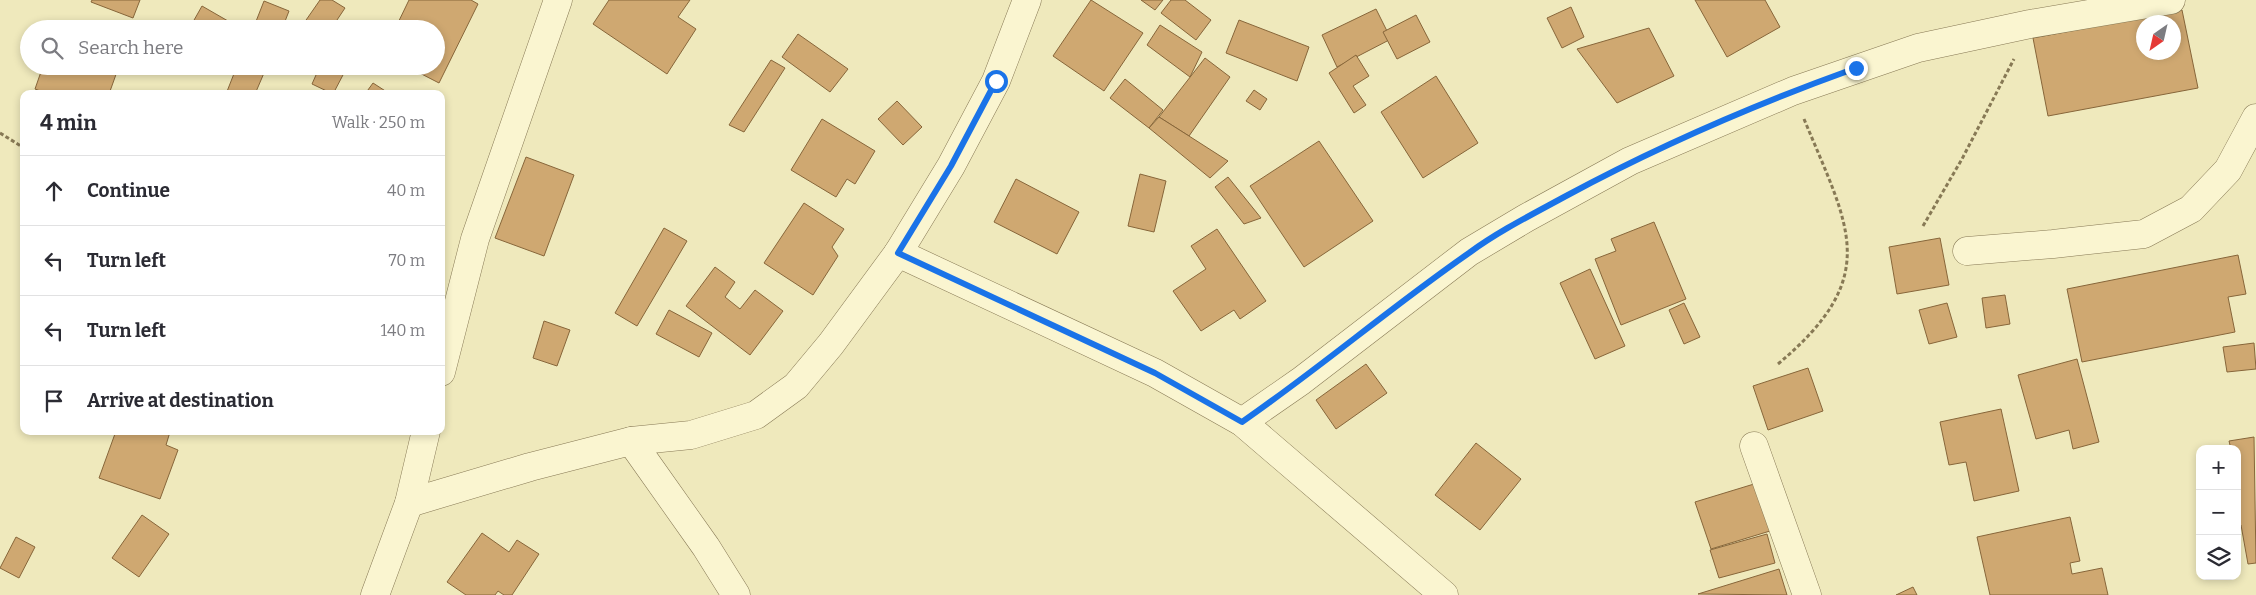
<!DOCTYPE html>
<html lang="en">
<head>
<meta charset="utf-8">
<style>
	body { margin:0; font-family:Bitter,serif; background:#f2f2f3; color:#2b2b33 }
	.controls { position:absolute; right:15px; bottom:15px; display:grid; overflow:hidden; border-radius:10px; box-shadow:0 2px 8px #0003 }
	.controls button { width:45px; height:45px; display:grid; place-items:center; padding:0; border:0; border-bottom:1px solid #e1e1e2; background:#fff; color:#2b2b33; font:25px sans-serif }
	.compass { position:absolute; left:2136px; top:15px; width:45px; height:45px; border-radius:50%; background:#fff; box-shadow:0 2px 8px #0003; rotate:214deg }
	.stop { position:absolute; width:15px; height:15px; margin:-11px; border:4px solid #1a73e8; border-radius:50%; background:#fff }
	.stop.end { background:#1a73e8; border-color:#fff; box-shadow:0 1px 5px #0008 }
	.list { margin:0; padding:0; list-style:none }
	h2 { display:flex; justify-content:space-between; align-items:center; height:65px; margin:0; padding:0 20px; font-size:21px }
	h2 small { font-size:16px; font-weight:400; color:#7c7c81 }
	.list li { display:grid; grid-template-columns:32px 1fr auto; gap:15px; align-items:center; box-sizing:border-box; height:70px; padding:0 20px; border-top:1px solid #e1e1e2 }
	.list b { display:block; font-size:19px; white-space:nowrap }
	.list em { font-size:16px; font-style:normal; color:#7c7c81 }
	.icon { flex:none; width:28px; height:28px; fill:none; stroke:currentColor; stroke-width:2; stroke-linecap:round; stroke-linejoin:round }
	.map { position:relative; flex:none; width:2256px; height:595px; overflow:hidden }
	.search { position:absolute; background:#fff; box-shadow:0 2px 8px #0003; left:20px; top:20px; width:425px; height:55px; display:flex; align-items:center; gap:12px; box-sizing:border-box; padding:0 18px; border-radius:28px; color:#7c7c81; font-size:19px }
	.panel { position:absolute; background:#fff; box-shadow:0 2px 8px #0003; left:20px; top:90px; width:425px; height:345px; border-radius:10px }
	.map>svg:first-child { display:block }
	.building { fill:#cfa871; stroke:#87663a; fill-rule:evenodd }
	.lines { fill:none; stroke-linecap:round; stroke-linejoin:round }
	.street-casing { stroke:#877955; stroke-width:29 }
	.path { stroke:#877955; stroke-width:3; stroke-dasharray:4 2.5; stroke-linecap:butt }
	.street { stroke:#faf5d0; stroke-width:28 }
	.route { stroke:#1a73e8; stroke-width:6 }
</style>
</head>
<body>
<div class="map">
<svg width="2256" height="595" viewBox="0 0 2256 595">
	<rect width="100%" height="100%" fill="#efe9bc"/>
	<g class="building">
		<path d="M92,0H140L133,18L91,2Z"/>
		<path d="M320,0H332L345,8L335,23L344,29H312L304,23Z"/>
		<path d="M409,0H471L478,4L439,83L406,66H436V29H395Z"/>
		<path d="M609,0H690L678,17L696,29L667,74L593,24Z"/>
		<path d="M1091,0L1143,33L1104,91L1053,56Z"/>
		<path d="M1141,0H1163L1155,10Z"/>
		<path d="M1171,0H1185L1211,20L1196,40L1161,13Z"/>
		<path d="M1695,0H1765L1780,27L1727,57Z"/>
		<path d="M264,1L289,11L282,29H253Z"/>
		<path d="M202,6L228,21L223,29H189Z"/>
		<path d="M1571,7L1584,37L1562,48L1547,18Z"/>
		<path d="M1376,9L1391,39L1337,67L1322,35Z"/>
		<path d="M2182,10L2198,88L2048,116L2033,38ZM2144,22H2174V52H2144Z"/>
		<path d="M1416,15L1430,42L1397,59L1383,32Z"/>
		<path d="M1239,20L1309,47L1297,81L1226,53Z"/>
		<path d="M1160,25L1202,52L1190,77L1147,45Z"/>
		<path d="M1649,28L1674,76L1617,103L1577,49Z"/>
		<path d="M798,34L848,69L830,92L782,57Z"/>
		<path d="M1356,55L1369,76L1353,86L1366,105L1354,113L1329,73Z"/>
		<path d="M1205,58L1230,77L1189,136L1159,117Z"/>
		<path d="M771,60L785,68L744,132L729,125Z"/>
		<path d="M43,66H119L109,94H48L35,89Z"/>
		<path d="M237,66H267L255,94H226Z"/>
		<path d="M320,66H331L344,73L333,94L312,84Z"/>
		<path d="M1436,76L1478,143L1423,178L1381,112Z"/>
		<path d="M1125,79L1163,110L1149,128L1110,98Z"/>
		<path d="M373,83L390,94H365Z"/>
		<path d="M1254,90L1267,99L1260,110L1246,101Z"/>
		<path d="M897,101L922,127L903,145L878,119Z"/>
		<path d="M1159,117L1189,136L1228,161L1210,178L1149,128Z"/>
		<path d="M822,119L875,151L855,184L847,179L836,197L791,170Z"/>
		<path d="M1319,141L1373,221L1304,267L1250,186Z"/>
		<path d="M526,157L574,175L544,256L495,238Z"/>
		<path d="M1140,174L1166,181L1154,232L1128,226Z"/>
		<path d="M1228,177L1261,218L1244,224L1215,187Z"/>
		<path d="M1016,179L1079,212L1057,254L994,222Z"/>
		<path d="M804,203L844,229L832,247L838,256L813,295L764,263Z"/>
		<path d="M1654,222L1686,299L1621,325L1595,259L1616,251L1611,239Z"/>
		<path d="M664,228L687,241L637,326L615,313Z"/>
		<path d="M1217,229L1266,301L1240,319L1234,310L1201,331L1173,291L1206,269L1191,246Z"/>
		<path d="M1940,238L1949,285L1897,294L1889,247Z"/>
		<path d="M2238,255L2246,294L2228,297L2235,332L2082,362L2067,289Z"/>
		<path d="M715,267L735,282L725,297L740,309L755,290L783,311L750,355L686,306Z"/>
		<path d="M1590,269L1625,346L1595,359L1560,283Z"/>
		<path d="M2005,295L2010,324L1986,328L1982,298Z"/>
		<path d="M1684,303L1700,337L1684,344L1669,310Z"/>
		<path d="M1947,303L1957,337L1929,344L1919,310Z"/>
		<path d="M669,310L712,333L699,357L656,334Z"/>
		<path d="M544,321L570,330L557,366L533,358Z"/>
		<path d="M2254,343L2256,369L2227,372L2223,347Z"/>
		<path d="M2077,359L2099,442L2073,449L2069,430L2036,439L2018,375Z"/>
		<path d="M1366,364L1387,393L1336,429L1316,400Z"/>
		<path d="M1808,368L1823,411L1768,430L1753,386Z"/>
		<path d="M2001,409L2019,491L1974,501L1966,462L1949,465L1940,422Z"/>
		<path d="M116,431L132,434L133,431L170,432L166,445L178,450L160,499L99,478Z"/>
		<path d="M2254,437L2256,563L2248,564L2241,525L2237,526V449H2231L2229,441Z"/>
		<path d="M1476,443L1521,479L1480,530L1435,495Z"/>
		<path d="M1754,484L1770,531L1711,549L1695,502Z"/>
		<path d="M142,515L169,534L139,577L112,558Z"/>
		<path d="M2070,517L2080,561L2070,563L2072,574L2102,568L2108,595H1990L1977,537Z"/>
		<path d="M482,533L509,552L517,540L539,554L512,595H504L498,591L495,595H466L447,582Z"/>
		<path d="M1767,534L1775,563L1719,578L1710,550Z"/>
		<path d="M16,537L35,547L19,578L0,568Z"/>
		<path d="M1779,569L1787,595L1698,594Z"/>
		<path d="M1913,587L1917,595H1896Z"/>
	</g>
	<g class="lines">
		<g class="street-casing">
			<g id="street">
				<path d="M1967,251L2053,244L2144,234L2191,209L2228,170L2256,118"/>
				<path d="M898,253L1155,373L1242,422L1444,595"/>
				<path d="M441,372L475,239L558,0"/>
				<path d="M1242,422L1301,381L1469,252L1526,218L1630,161L1793,91L1918,48L2030,24L2171,0"/>
				<path d="M631,441L706,547L736,595"/>
				<path d="M1754,446L1807,595"/>
				<path d="M409,503L530,467L631,441L691,435L756,415L796,386L831,344L898,253L951,166L996,81L1027,0"/>
				<path d="M375,595L409,503L426,431"/>
			</g>
		</g>
		<g class="path">
			<path d="M0,133L24,148"/>
			<path d="M1923,226L1962,159L2014,59"/>
			<path d="M1778,364C1883,276 1849,228 1804,119"/>
		</g>
		<use href="#street" class="street"/>
	</g>
	<g class="lines">
		<path class="route" d="M996,81L951,166L898,253L1155,373L1242,422C1320,368 1391,307 1469,253C1499,231 1533,214 1566,196C1659,146 1756,104 1856,68"/>
	</g>
</svg>
<div class="controls">
<button>+</button>
<button>−</button>
<button><svg class="icon" aria-label="layers" viewBox="0 0 24 24"><path d="M12 4l9 5-9 5-9-5zM3 14l9 5 9-5"/></svg></button>
</div>
<svg class="compass" viewBox="-18 -18 36 36"><path d="M0-13l5 13h-10z" fill="#e53935"/><path d="M0 13l5-13h-10z" fill="#7c7c81"/></svg>
<div class="stop" style="left:996px;top:81px"></div>
<div class="stop end" style="left:1856px;top:68px"></div>
<div class="search"><svg class="icon" aria-label="search" viewBox="0 0 24 24"><circle cx="10" cy="10" r="6"/><path d="M15 15l6 6"/></svg>Search here</div>
<section class="panel">
<h2>4 min<small>Walk · 250 m</small></h2>
<ul class="list">
<li><svg class="icon" aria-label="ahead" viewBox="0 0 24 24"><path d="M12 20V5M6 11l6-6 6 6"/></svg><div><b>Continue</b></div><em>40 m</em></li>
<li><svg class="icon" aria-label="left" viewBox="0 0 24 24"><path d="M17 20v-9H6M10 6l-5 5 5 5"/></svg><div><b>Turn left</b></div><em>70 m</em></li>
<li><svg class="icon" aria-label="left" viewBox="0 0 24 24"><path d="M17 20v-9H6M10 6l-5 5 5 5"/></svg><div><b>Turn left</b></div><em>140 m</em></li>
<li><svg class="icon" aria-label="arrive" viewBox="0 0 24 24"><path d="M6 21V4h12l-3 4 3 4H6"/></svg><div><b>Arrive at destination</b></div></li>
</ul>
</section>
</div>
</body>
</html>
